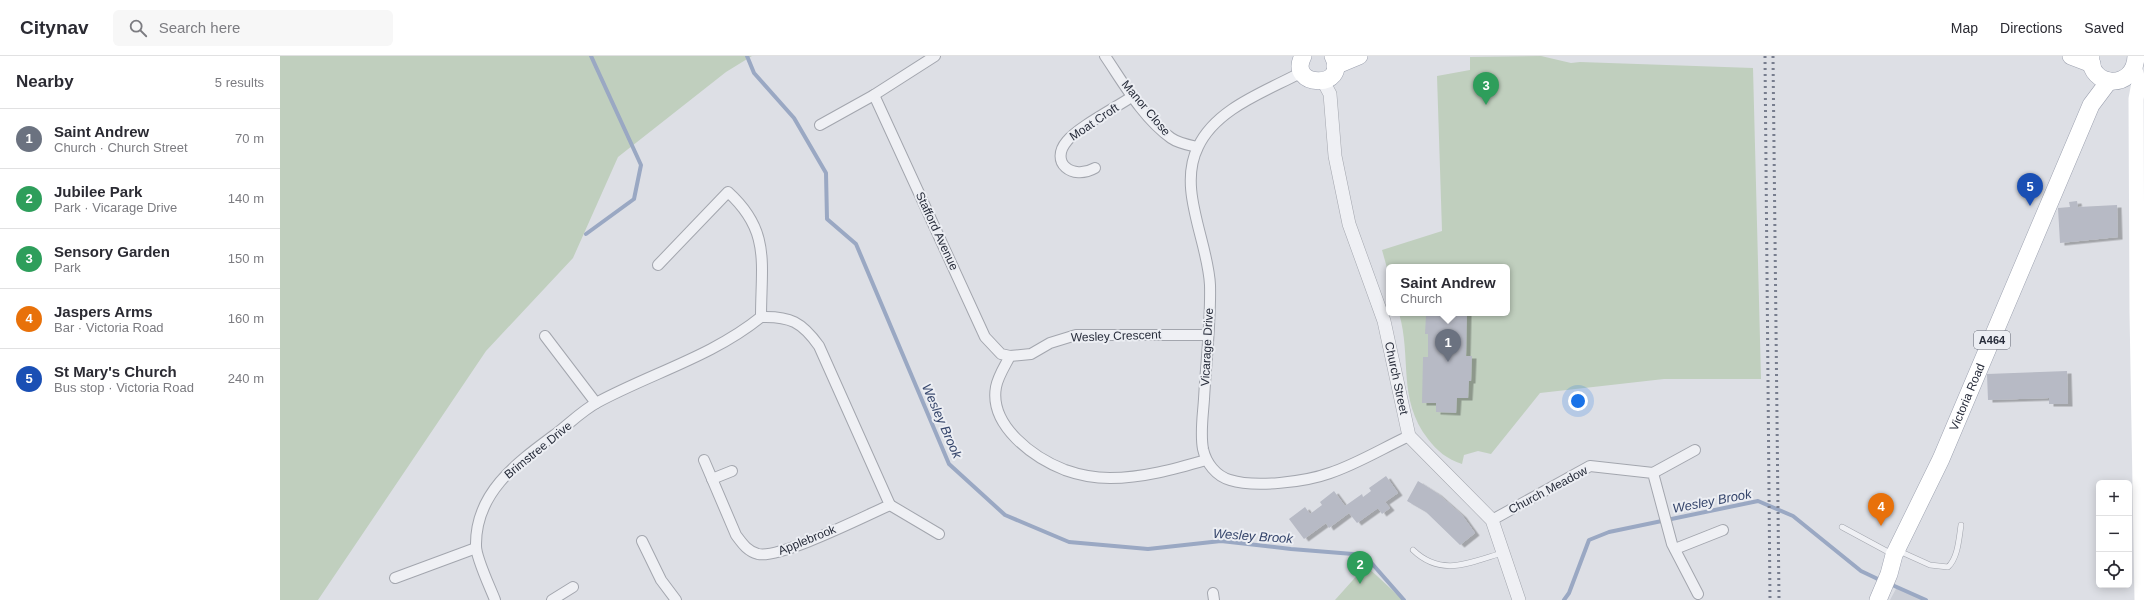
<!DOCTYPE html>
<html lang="en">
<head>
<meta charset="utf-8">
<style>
	body { margin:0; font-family:Arial,sans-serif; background:#f7f7f7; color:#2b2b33 }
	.controls { position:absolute; right:12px; bottom:12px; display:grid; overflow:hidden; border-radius:6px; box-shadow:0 2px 10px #0003 }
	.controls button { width:36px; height:36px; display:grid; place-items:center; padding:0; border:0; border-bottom:1px solid #e1e1e2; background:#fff; color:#2b2b33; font:20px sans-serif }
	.you { position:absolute; left:1298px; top:345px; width:14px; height:14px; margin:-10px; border:3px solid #fff; border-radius:50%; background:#1a73e8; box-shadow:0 0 0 6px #1a73e833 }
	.badge { display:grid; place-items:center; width:26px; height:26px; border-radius:50%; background:#7c3aed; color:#fff; font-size:13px; font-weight:700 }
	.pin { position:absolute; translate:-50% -33px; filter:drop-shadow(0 1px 2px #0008) }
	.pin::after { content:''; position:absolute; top:21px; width:14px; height:12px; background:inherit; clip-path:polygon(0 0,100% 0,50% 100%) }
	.popup { position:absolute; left:1106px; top:208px; width:124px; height:52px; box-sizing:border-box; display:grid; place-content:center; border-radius:6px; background:#fff; filter:drop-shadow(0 1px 3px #0005); font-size:13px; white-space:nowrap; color:#7c7c81 }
	.popup b { font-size:15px; color:#2b2b33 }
	.popup::after { content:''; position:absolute; left:50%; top:100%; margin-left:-8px; border:8px solid transparent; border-top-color:#fff }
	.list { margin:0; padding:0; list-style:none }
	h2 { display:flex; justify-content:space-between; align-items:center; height:52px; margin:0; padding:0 16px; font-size:17px }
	h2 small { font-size:13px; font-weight:400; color:#7c7c81 }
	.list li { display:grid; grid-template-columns:26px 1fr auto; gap:12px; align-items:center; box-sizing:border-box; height:60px; padding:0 16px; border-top:1px solid #e1e1e2 }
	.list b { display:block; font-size:15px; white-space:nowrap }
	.list p { margin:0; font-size:13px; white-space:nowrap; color:#7c7c81 }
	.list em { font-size:13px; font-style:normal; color:#7c7c81 }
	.icon { flex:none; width:22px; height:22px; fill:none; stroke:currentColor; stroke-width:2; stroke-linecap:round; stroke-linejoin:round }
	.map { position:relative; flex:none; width:1864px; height:544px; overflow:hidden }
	header { display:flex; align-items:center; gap:24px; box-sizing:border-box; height:56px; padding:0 20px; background:#fff; border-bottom:1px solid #e1e1e2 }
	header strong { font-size:19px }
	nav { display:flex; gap:22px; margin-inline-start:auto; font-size:14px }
	.search { width:280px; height:36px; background:#f7f7f7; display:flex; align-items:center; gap:10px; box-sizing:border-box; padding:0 14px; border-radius:6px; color:#7c7c81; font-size:15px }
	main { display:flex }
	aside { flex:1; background:#fff }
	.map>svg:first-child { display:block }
	.built { fill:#cbced6 }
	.green { fill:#c0cfbe }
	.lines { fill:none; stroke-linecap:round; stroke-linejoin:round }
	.stream { stroke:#9aa8c3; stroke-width:4 }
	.building { fill:#b7bac5; filter:url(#shadow) }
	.service-casing { stroke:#a3a6ae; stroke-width:6 }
	.minor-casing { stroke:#a3a6ae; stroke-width:12 }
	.tertiary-casing { stroke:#a3a6ae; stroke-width:14 }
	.primary-casing { stroke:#9da2b0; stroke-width:18 }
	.service { stroke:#eff0f4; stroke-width:5 }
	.minor { stroke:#eff0f4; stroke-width:10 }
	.tertiary { stroke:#eff0f4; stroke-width:13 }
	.secondary { stroke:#fff; stroke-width:15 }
	.primary { stroke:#fff; stroke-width:17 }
	.rail { stroke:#777d8e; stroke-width:3; stroke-dasharray:2 4; stroke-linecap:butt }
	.labels { text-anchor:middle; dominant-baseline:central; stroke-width:4; stroke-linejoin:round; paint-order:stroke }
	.shield { fill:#eceef3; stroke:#626672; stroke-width:1 }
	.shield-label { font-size:11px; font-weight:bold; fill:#272c3a }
	.street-label { font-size:12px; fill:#272c3a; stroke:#eceef3 }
	.water-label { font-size:13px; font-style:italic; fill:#35456b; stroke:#eceef3 }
</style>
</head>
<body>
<header>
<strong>Citynav</strong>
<div class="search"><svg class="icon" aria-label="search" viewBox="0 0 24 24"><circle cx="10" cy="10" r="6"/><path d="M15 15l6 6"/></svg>Search here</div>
<nav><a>Map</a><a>Directions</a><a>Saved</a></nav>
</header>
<main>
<aside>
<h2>Nearby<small>5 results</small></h2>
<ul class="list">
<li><span class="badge" style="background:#6b7280">1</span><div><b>Saint Andrew</b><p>Church · Church Street</p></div><em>70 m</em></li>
<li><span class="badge" style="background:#2e9e5b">2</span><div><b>Jubilee Park</b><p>Park · Vicarage Drive</p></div><em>140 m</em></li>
<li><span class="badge" style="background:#2e9e5b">3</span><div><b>Sensory Garden</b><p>Park</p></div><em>150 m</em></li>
<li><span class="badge" style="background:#e8710a">4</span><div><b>Jaspers Arms</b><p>Bar · Victoria Road</p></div><em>160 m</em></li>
<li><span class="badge" style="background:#1a4fb4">5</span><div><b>St Mary's Church</b><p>Bus stop · Victoria Road</p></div><em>240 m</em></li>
</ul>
</aside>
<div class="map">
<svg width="1864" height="544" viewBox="0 0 1864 544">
	<defs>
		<filter id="shadow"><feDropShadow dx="4.5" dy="2.5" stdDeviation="0" flood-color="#0004"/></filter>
	</defs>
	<rect width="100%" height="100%" fill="#dddfe5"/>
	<path class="built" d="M1617,531L1646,544H1610Z"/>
	<g class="green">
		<path d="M0,0H472L446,16L338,101L293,202L206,295L38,544H0Z"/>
		<path d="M1261,0L1291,7L1300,6L1473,12L1481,323H1384L1260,337L1211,398L1198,395L1184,399L1182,408C1167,403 1157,395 1148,383C1117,343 1132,302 1119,257H1227V211H1109V219L1102,194L1162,175L1157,20L1190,14V1Z"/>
		<path d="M1083,507L1123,544H1055L1081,515Z"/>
	</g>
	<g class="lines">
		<g class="stream">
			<path d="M467,0L474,17L514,62L546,117L547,163L576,188L669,408L725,459L789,486L868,493L941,485L1011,493L1073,498L1088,503L1124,544"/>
			<path d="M306,178L354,143L361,109L311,0"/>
			<path d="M1610,528L1646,544"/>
			<path d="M1284,544L1289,537L1309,484L1329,476L1478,445L1513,460L1581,515L1602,525"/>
		</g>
	</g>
	<g class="building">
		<path d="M1797,145L1798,151L1837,149L1838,181L1780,187L1778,152L1790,151L1789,146Z"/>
		<path d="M1151,257H1187L1186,300H1192L1191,325H1189L1188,342H1177L1176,357L1156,356V347H1142L1143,301H1148V278H1145L1146,259H1151Z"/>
		<path d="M1787,315L1788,348H1769V342L1708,344L1707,318Z"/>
		<path d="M1106,420L1118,437L1105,446L1110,452L1102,458L1098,452L1077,467L1069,457L1049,472L1046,467L1024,483L1009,463L1025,451L1030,458L1042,449L1040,446L1054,435L1065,450L1082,438L1083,441L1091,435L1089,432Z"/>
		<path d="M1138,425L1157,437L1182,459L1195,477L1180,489L1146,456L1127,445Z"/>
	</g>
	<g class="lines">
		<g class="service-casing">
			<g id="service">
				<path d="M1562,471L1612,498"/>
				<path d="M1133,494C1161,521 1189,507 1222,497"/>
				<path d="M1619,495L1650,509L1668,511C1678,502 1679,482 1681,469"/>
			</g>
		</g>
		<g class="minor-casing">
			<g id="minor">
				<path d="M825,0C844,28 863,62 891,82C898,87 908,89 917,91"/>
				<path d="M1022,16C987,35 936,52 918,91C897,133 928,185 930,229C931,265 926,306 924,343C923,359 920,377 923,393C926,407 936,420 950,424C975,432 1025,426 1050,417C1077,408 1103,392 1129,380"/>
				<path d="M594,39L705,281L721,298L730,300"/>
				<path d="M540,69L594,39L655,0"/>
				<path d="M815,112C792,125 769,106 787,85C798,71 837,51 853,40"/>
				<path d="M378,209L448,136C491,175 481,207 481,261"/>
				<path d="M265,280L316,347"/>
				<path d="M424,404L456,479C462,487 467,495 478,498C500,503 585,460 610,449L539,290C522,266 510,260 481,261"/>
				<path d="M926,404C895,413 863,422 830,422C816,422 799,419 785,414C754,402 709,370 716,331C718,320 725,310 730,300L751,298L770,287L796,279H927"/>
				<path d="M1373,417L1415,394"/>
				<path d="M432,423L452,415"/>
				<path d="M610,449L659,478"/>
				<path d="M1212,464L1310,410L1373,417L1392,488L1418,538"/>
				<path d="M362,485L381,524L396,544"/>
				<path d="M1395,493L1443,474"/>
				<path d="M115,522L196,492"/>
				<path d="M933,537L934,544"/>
				<path d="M215,544C210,531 196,502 196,490C195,436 238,406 277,377C290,367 303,354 318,346C372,317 433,300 481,261"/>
				<path d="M272,544L293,531"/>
			</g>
		</g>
		<g class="tertiary-casing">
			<g id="tertiary">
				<path id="s1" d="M1043,25L1050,38L1055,100L1069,168L1104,265L1129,380L1212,464L1239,544"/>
			</g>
		</g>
		<g class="primary-casing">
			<g id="primary">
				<path d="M1023,0C1006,32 1070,34 1053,0"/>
				<path d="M1791,0L1812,8"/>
				<path d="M1811,0C1808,32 1855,35 1856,0"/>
				<path d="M1055,10L1079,0"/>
				<path id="s2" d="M1598,544L1609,518L1614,499L1661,403L1811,49L1829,25"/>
			</g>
		</g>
		<use href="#service" class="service"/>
		<use href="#minor" class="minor"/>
		<use href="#tertiary" class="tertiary"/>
		<path class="secondary" d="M1854,11L1859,27L1856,43L1857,256L1862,544"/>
		<use href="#primary" class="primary"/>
		<g class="rail">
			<path d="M1485,0L1490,544"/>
			<path d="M1493,0L1499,544"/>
		</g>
	</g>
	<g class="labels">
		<rect class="shield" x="1694" y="275" width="36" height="18" rx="3"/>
		<g class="shield-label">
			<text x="1712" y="284">A464</text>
		</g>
		<g class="street-label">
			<text transform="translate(866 52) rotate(50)">Manor Close</text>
			<text transform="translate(814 66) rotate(-34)">Moat Croft</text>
			<text transform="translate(657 175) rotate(65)">Stafford Avenue</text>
			<text transform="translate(836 280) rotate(-2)">Wesley Crescent</text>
			<text transform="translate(927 291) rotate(-87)">Vicarage Drive</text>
			<text stroke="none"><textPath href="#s1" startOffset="308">Church Street</textPath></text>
			<text stroke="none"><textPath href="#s2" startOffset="222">Victoria Road</textPath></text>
			<text transform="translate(258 394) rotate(-39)">Brimstree Drive</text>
			<text transform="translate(1268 434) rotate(-28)">Church Meadow</text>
			<text transform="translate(527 484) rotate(-22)">Applebrook</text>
		</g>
		<g class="water-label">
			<text transform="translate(662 365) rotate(66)">Wesley Brook</text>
			<text transform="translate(1432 445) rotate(-11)">Wesley Brook</text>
			<text transform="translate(973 480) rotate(4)">Wesley Brook</text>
		</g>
	</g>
</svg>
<div class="controls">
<button>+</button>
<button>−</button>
<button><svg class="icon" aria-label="locate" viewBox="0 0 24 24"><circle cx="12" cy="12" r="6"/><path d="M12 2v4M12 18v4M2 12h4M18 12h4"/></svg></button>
</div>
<div class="you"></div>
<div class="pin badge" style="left:1168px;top:306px;background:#6b7280">1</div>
<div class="popup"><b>Saint Andrew</b>Church</div>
<div class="pin badge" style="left:1080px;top:528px;background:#2e9e5b">2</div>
<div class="pin badge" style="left:1206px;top:49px;background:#2e9e5b">3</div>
<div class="pin badge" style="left:1601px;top:470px;background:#e8710a">4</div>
<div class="pin badge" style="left:1750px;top:150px;background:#1a4fb4">5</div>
</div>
</main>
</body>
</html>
